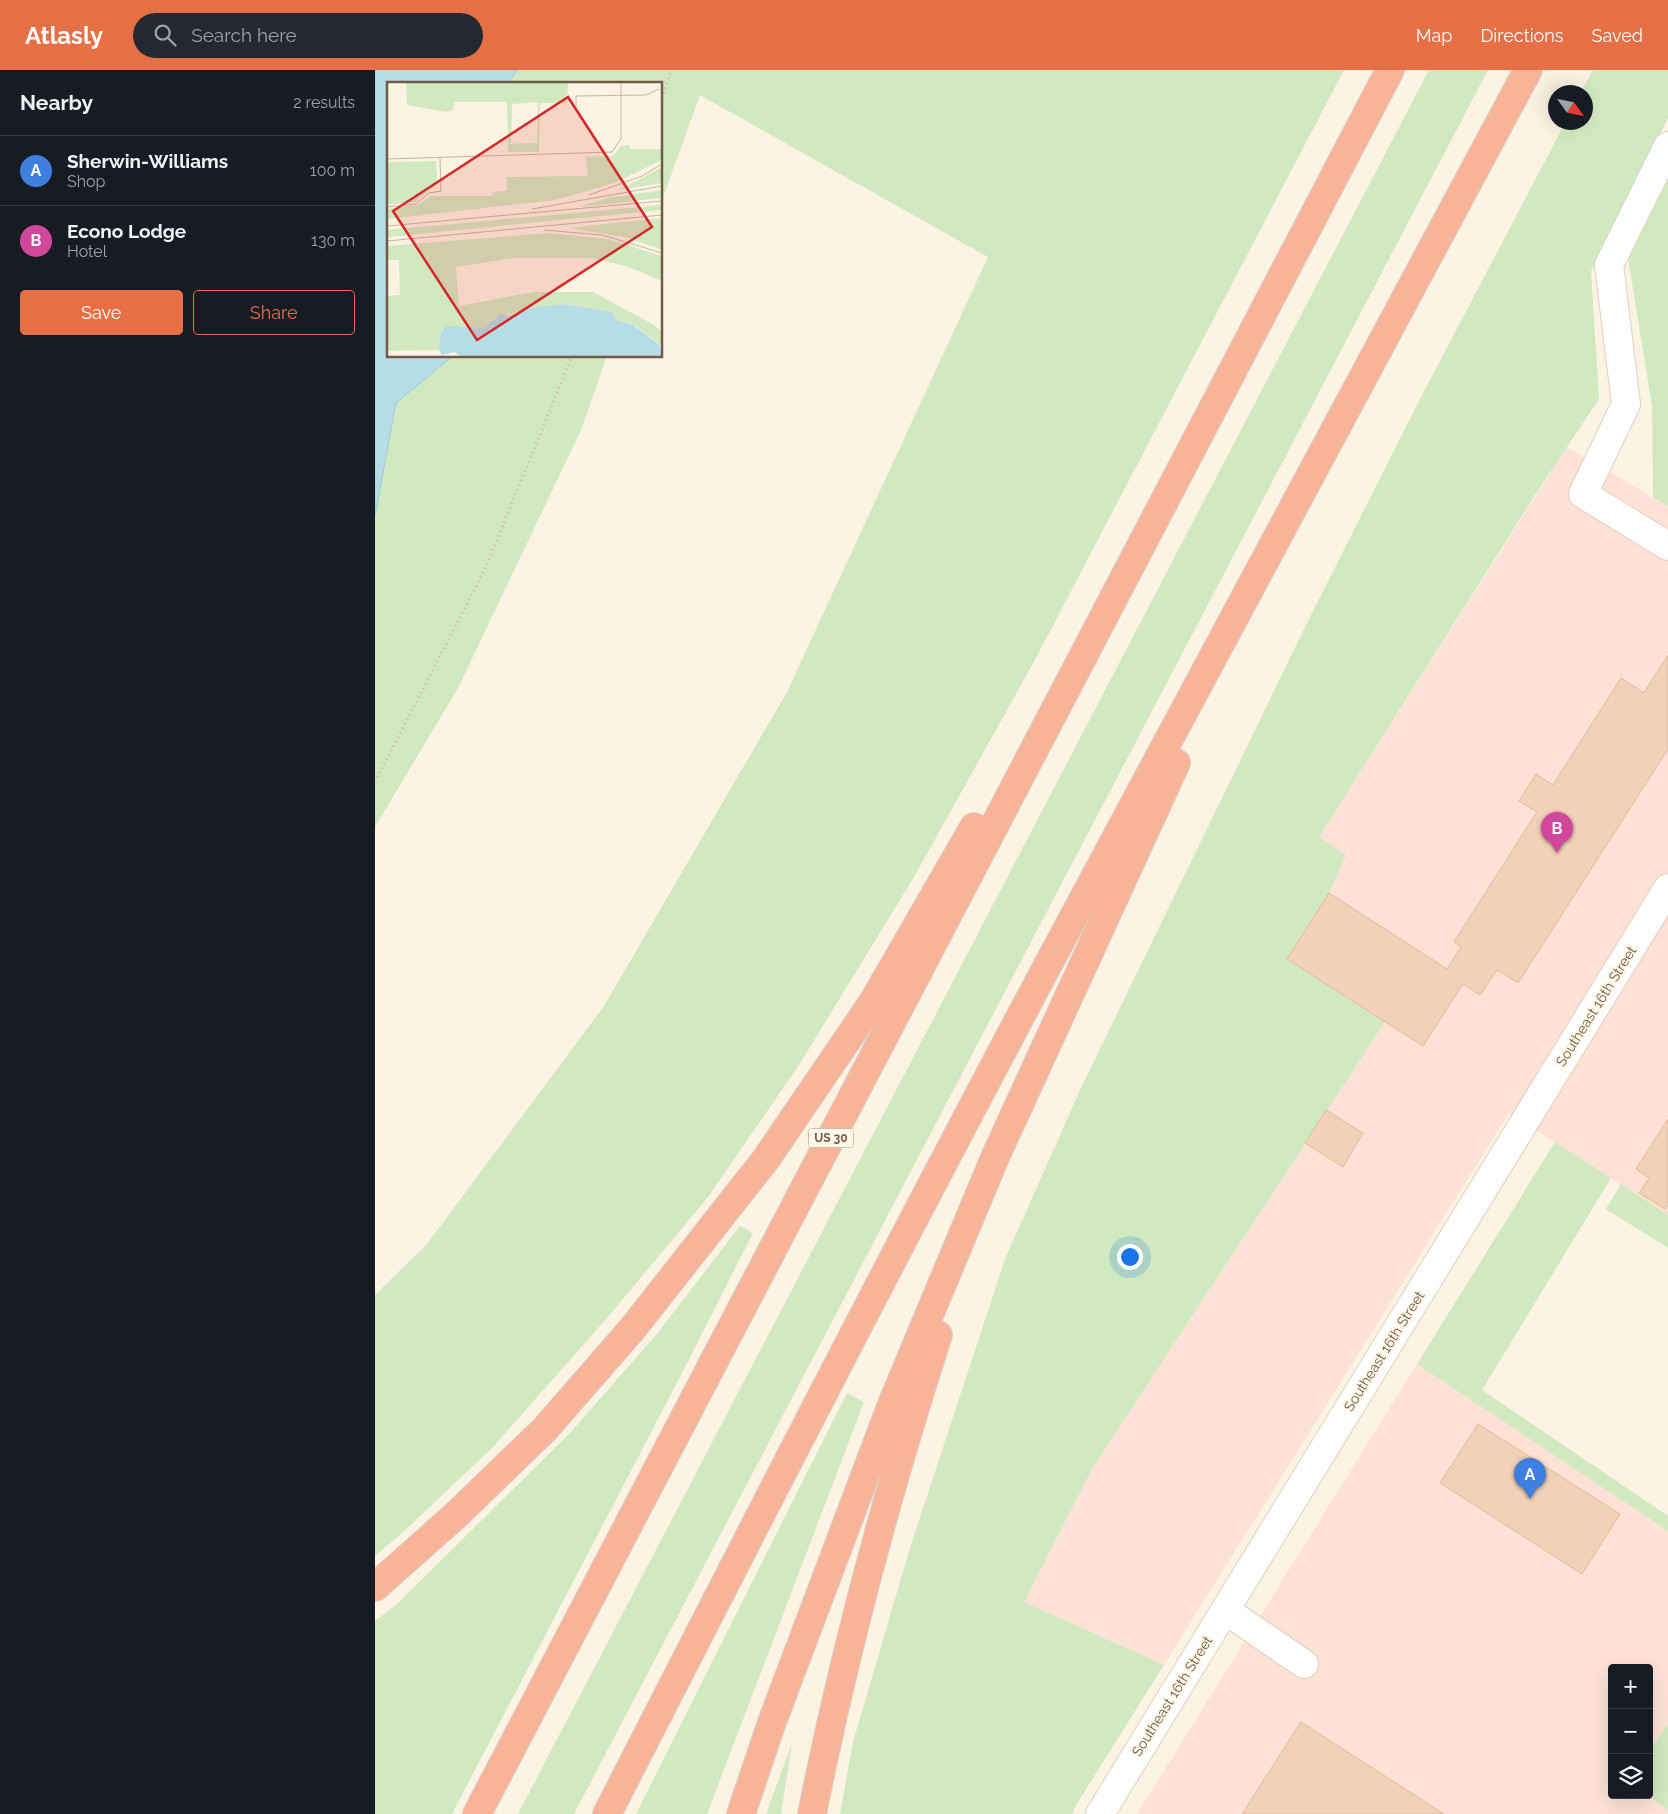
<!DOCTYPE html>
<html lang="en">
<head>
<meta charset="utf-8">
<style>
	body { margin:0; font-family:Raleway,sans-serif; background:#242831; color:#f1f3f6 }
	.controls { position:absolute; right:15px; bottom:15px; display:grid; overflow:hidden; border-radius:5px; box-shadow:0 5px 20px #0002 }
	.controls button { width:45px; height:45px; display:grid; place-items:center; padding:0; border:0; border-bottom:1px solid #363941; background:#171b24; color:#f1f3f6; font:25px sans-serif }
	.compass { position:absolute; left:1173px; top:15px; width:45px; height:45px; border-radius:50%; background:#171b24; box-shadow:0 5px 20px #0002; rotate:123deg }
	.you { position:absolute; left:754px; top:1186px; width:18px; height:18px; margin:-12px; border:4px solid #fff; border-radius:50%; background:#1a73e8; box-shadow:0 0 0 8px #1a73e833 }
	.badge { display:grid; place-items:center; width:32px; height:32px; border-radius:50%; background:#e76f46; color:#fff; font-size:16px; font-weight:700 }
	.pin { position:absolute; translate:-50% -41px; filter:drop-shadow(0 1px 2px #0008) }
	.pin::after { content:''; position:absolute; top:26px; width:18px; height:15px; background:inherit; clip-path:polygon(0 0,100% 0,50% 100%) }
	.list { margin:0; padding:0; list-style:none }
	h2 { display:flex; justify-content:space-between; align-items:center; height:65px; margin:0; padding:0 20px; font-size:21px }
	h2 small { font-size:16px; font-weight:400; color:#9ea1a6 }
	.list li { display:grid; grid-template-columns:32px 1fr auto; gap:15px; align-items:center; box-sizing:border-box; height:70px; padding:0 20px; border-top:1px solid #363941 }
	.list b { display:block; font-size:19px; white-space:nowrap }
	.list p { margin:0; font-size:16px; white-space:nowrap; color:#9ea1a6 }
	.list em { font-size:16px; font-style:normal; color:#9ea1a6 }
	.actions { display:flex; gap:10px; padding:15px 20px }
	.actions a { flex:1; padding:11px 0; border:1px solid #e76f46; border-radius:5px; text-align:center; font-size:18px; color:#e76f46 }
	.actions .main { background:#e76f46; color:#fff }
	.icon { flex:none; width:28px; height:28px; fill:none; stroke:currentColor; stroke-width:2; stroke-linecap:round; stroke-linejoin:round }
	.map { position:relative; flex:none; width:1293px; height:1744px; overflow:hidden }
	header { display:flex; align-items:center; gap:30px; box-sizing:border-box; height:70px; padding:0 25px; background:#e76f46; color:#fff }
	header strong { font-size:24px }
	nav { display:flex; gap:28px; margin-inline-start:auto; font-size:18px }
	.search { width:350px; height:45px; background:#242831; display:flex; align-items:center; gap:12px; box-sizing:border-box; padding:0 18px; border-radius:28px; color:#9ea1a6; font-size:19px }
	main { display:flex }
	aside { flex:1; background:#171b24 }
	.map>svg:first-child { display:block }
	.commercial { fill:#fde2d5 }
	.green { fill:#d0e9c0 }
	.water { fill:#b6dde5; stroke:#9dccd7 }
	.building { fill:#f2d1b9; stroke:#e4b89a }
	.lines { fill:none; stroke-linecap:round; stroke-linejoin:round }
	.minor-casing { stroke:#e0cfbe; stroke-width:30 }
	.highway-casing { stroke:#dbd4cf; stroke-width:30 }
	.path { stroke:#d6b59d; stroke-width:3; stroke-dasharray:1 4; stroke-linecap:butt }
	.minor { stroke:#fff; stroke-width:28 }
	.highway { stroke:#f7b498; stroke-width:28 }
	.labels { text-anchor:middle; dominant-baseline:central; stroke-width:4.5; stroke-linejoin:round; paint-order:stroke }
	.shield { fill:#fff7e8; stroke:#9d8878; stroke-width:1 }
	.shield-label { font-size:12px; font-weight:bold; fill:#735948 }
	.street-label { font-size:14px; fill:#735948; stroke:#fff7e8 }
	.inset-road { fill:none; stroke:#c5b5a4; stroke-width:1 }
	.view { fill:#d62828; fill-opacity:0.15; stroke:#d62828; stroke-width:2.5 }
	.inset-edge { fill:none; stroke:#735948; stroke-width:2.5 }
</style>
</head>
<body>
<header>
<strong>Atlasly</strong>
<div class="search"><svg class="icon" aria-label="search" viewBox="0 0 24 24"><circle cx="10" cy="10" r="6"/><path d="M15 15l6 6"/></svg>Search here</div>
<nav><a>Map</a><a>Directions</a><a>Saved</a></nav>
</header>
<main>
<aside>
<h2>Nearby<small>2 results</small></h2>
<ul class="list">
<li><span class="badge" style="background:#3f7fe0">A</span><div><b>Sherwin-Williams</b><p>Shop</p></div><em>100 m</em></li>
<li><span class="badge" style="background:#d1479c">B</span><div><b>Econo Lodge</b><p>Hotel</p></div><em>130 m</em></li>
</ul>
<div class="actions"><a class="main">Save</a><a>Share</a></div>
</aside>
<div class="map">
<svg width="1293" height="1744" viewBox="0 0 1293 1744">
	<rect width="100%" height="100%" fill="#fcf3e2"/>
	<g class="commercial">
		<path d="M1192,377L1293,436V1145L1134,1043L789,1595L648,1532L718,1397L1010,952L912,889L944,767Z"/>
		<path d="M1042,1294L1293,1461V1653L1274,1681V1598H1237V1725H1272L1293,1740V1744H762Z"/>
	</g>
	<g class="green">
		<path d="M143,0H969L662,586L539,807L424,995L333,1127L232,1248L117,1378L27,1463L0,1486V1225L52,1174L229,936L412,622L613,187L325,25L286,133V14H131Z"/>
		<path d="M1054,0H1113L199,1744H143Z"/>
		<path d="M1218,0H1293V48L1216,201L1224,329L1162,422L944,767L971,785L954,823L912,889L1010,952L718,1397L649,1532L789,1595L701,1735L697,1744H465L478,1672L535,1478L630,1189L706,1018L931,555L1045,329L1190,53L1210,52V22H1206Z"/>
		<path d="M1293,110V436L1278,427L1277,336L1253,188Z"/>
		<path d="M78,286H232L206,360L83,618L0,757V446L21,333Z"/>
		<path d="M1180,1072L1236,1108L1107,1320L1293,1446V1461L1042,1294Z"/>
		<path d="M1246,1114L1293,1145V1178L1231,1139Z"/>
		<path d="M365,1156L378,1163L306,1305L77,1744H0V1551L22,1534L195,1363L281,1265Z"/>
		<path d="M472,1323L489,1332L332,1744H261Z"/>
		<path d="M1293,1653V1740L1272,1725H1274V1681Z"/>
		<path d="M417,1673L406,1744H391Z"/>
	</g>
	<path class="water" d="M0,0H143L131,14H14V286H78L21,333L0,446Z"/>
	<g class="building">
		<path d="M1293,585V679L1143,913L1122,900L1105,925L1088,914L1048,976L912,889L954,823L1072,899L1086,877L1079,872L1162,742L1144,731L1161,704L1178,715L1246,608L1269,623Z"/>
		<path d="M951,1040L988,1063L968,1097L930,1073Z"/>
		<path d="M1293,1049V1135L1290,1139L1264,1123L1274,1108L1261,1099Z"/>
		<path d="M1103,1354L1245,1444L1207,1504L1065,1413Z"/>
		<path d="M926,1652L1069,1744H867Z"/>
	</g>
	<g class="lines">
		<g class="minor-casing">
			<g id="minor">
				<path d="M1293,76L1234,195L1251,334L1208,424L1293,476"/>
				<path d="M850,1540L929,1594"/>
				<path d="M725,1744L1293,818"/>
			</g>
		</g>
		<g class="highway-casing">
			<g id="highway">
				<path d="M0,1517L81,1445L170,1359L258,1258L391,1089L498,932L599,757"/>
				<path d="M102,1744L1015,0"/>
				<path d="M232,1744C378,1459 524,1174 675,891C833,594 994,298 1153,0"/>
				<path d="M366,1744L397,1652L517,1334L621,1085L801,693"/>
				<path d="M437,1744C469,1583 513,1420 563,1265"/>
			</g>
		</g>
		<g class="path">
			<path d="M286,33L296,0"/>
			<path d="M0,712L110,499L197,286"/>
		</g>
		<use href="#minor" class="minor"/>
		<use href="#highway" class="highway"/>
	</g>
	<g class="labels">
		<rect class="shield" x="433.5" y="1058.5" width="45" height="19" rx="4"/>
		<g class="shield-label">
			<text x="456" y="1068">US 30</text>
		</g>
		<g class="street-label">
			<text transform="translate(1221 936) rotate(-58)">Southeast 16th Street</text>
			<text transform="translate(1009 1281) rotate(-58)">Southeast 16th Street</text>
			<text transform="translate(797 1626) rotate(-58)">Southeast 16th Street</text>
		</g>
	</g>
	<g transform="translate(12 12)">
		<rect width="275" height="275" fill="#fcf3e2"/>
		<path d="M19,0H181L180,21H153L152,70H121V62L150,61L151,20L125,22L124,61H121L120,20H67L66,28L59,30L20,23ZM243,63V67H273L275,63V78L227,101L168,118L0,137V127L31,123L44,114H105L106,110L120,109V95L201,94L199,75L226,74L234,64ZM49,79L50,102L28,120L0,123V80ZM275,85V101L231,108L247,100ZM275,108V116L192,125L221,116ZM275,123V128L0,155V148ZM275,136V168L242,156L182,146ZM162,151L221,157L275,174V199L239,184L204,176H126L69,185L72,224L147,210H206L267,243L275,250V269L272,261L246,242L229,238L225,230L177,222L108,235L97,246L54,250L52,268L0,269V214L13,213L12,178H0V164Z" fill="#d0e9c0"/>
		<path d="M177,222L225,230L229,238L245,242L272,262L275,275H74L68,270L55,273L52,268L54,250L60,244L97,246L113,232L122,234L143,226Z" fill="#b6dde5"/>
		<path class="inset-road" d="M189,25V14L259,13L272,7M0,77L225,70L234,57V0M202,113L255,94L275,82M0,125L29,122L42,111L54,109L53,76M145,127L275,104M0,144L275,119M157,148L215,153L275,171M0,159L275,133"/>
		<path class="view" d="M181,15L265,145L90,258L6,129Z"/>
		<rect width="275" height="275" class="inset-edge"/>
	</g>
</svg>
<div class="controls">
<button>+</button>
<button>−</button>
<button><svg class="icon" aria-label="layers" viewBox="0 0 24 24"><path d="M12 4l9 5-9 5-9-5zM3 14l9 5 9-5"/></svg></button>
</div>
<svg class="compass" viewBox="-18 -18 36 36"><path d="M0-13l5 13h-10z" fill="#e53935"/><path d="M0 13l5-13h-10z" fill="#9ea1a6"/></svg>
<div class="you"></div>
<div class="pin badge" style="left:1155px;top:1429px;background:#3f7fe0">A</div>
<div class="pin badge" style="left:1182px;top:783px;background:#d1479c">B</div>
</div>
</main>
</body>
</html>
